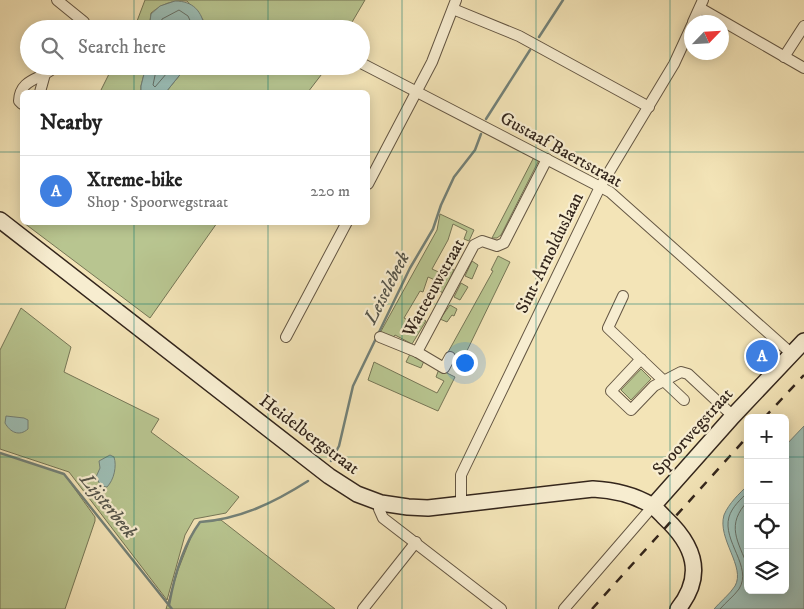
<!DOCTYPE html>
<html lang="en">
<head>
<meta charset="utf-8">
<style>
	body { margin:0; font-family:"IM FELL DW Pica",serif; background:#f2f2f2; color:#222 }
	.controls { position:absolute; right:15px; bottom:15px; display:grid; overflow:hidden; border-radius:8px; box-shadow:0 2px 12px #0003 }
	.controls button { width:45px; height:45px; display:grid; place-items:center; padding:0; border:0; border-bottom:1px solid #e0e0e0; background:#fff; color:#222; font:25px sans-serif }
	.compass { position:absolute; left:684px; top:15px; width:45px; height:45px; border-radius:50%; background:#fff; box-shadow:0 2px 12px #0003; rotate:65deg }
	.you { position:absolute; left:464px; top:362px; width:18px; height:18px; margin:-12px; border:4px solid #fff; border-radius:50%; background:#1a73e8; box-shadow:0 0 0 8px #1a73e833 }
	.badge { display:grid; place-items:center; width:32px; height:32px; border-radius:50%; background:#8f2418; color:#fff; font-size:16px; font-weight:700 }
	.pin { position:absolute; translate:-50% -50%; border:2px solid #fff; box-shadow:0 1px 5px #0006 }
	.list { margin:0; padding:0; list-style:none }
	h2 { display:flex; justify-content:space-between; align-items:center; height:65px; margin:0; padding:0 20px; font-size:21px }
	h2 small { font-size:16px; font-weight:400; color:#767676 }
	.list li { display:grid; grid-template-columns:32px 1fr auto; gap:15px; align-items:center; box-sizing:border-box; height:70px; padding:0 20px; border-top:1px solid #e0e0e0 }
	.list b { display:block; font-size:19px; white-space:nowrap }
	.list p { margin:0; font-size:16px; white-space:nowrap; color:#767676 }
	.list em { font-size:16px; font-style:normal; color:#767676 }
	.icon { flex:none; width:28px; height:28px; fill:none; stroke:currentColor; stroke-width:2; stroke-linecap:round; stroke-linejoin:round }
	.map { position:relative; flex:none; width:804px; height:609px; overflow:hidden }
	.search { position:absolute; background:#fff; box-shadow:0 2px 12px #0003; left:20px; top:20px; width:350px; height:55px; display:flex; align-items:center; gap:12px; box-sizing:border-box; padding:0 18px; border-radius:28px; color:#767676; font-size:19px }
	.panel { position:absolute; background:#fff; box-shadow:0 2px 12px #0003; left:20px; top:90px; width:350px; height:135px; border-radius:8px }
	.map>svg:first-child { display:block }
	.green { fill:#b8c590; stroke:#767656 }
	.water { fill:#9dbeb5; stroke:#738178 }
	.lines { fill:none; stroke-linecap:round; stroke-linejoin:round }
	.shore { stroke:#687268; stroke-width:1 }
	.stream { stroke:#738178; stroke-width:2.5 }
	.street-casing { stroke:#645643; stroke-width:12 }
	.secondary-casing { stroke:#34261c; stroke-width:18 }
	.street { stroke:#f7edd0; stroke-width:10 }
	.secondary { stroke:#f7edd0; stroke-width:15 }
	.rail { stroke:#34261c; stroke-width:2.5; stroke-dasharray:9 9; stroke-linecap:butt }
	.grid { fill:none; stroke:#0f766e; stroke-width:1; stroke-opacity:0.55 }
	.labels { text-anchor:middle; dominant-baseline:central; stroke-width:4.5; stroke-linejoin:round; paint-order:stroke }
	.street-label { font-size:18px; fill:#34261c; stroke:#f7edd0 }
	.water-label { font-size:19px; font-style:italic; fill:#54544a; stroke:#f7edd0 }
</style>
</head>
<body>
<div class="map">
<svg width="804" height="609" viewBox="0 0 804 609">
	<rect width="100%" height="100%" fill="#f3e4b7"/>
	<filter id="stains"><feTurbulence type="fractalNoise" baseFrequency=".004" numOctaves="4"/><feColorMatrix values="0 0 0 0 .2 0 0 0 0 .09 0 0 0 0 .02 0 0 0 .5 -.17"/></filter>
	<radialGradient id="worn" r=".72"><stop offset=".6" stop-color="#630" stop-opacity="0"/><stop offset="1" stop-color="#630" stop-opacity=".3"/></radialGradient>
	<g class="green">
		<path d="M145,0H365L348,29H205L204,21L187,1C172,0 162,4 151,13L149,29H134Z"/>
		<path d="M113,66H146L141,86V92H100Z"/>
		<path d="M187,66H328L308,92H166Z"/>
		<path d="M534,157L539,160L501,235L497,238H492Z"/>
		<path d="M440,214L474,230L469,241L464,239L467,231L453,224L448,240L432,269L445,275L449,268L454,270L443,293L438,290L442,283L428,277L423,292L420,291L404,318L417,325L421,318L426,321L412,344L395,335L392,339L380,333L437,230Z"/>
		<path d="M24,223V222L217,223L150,318Z"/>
		<path d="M498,256L510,262L462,361L447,354L493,271L491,270Z"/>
		<path d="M472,261L478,265L472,279L465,276Z"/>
		<path d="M461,283L468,287L460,300L454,297Z"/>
		<path d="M450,305L457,309L454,316L452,315L447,322L440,319Z"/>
		<path d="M21,308L71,347L64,372L159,419L151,432L239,497L226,513L194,519L185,535L167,600L69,472L0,449V350Z"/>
		<path d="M410,354L424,361L421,368L406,362Z"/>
		<path d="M374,362L437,393L444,381L436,377L439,369L455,377L438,411L368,380Z"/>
		<path d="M641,369L651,379L631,400L621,390Z"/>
		<path d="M0,453L64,474L95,517V521L65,609H0Z"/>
		<path d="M221,520L335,609H166L178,570L193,532L200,522Z"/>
	</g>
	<g class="water">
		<path d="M175,1C193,1 202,11 205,29H149L151,14L160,6Z"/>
		<path d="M146,66H187L166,92H141V86Z"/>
		<path d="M6,416L24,418L28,420V429C19,437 10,432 5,423Z"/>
		<path d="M804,426V609H714C720,602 730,594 735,586C746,567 717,539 724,515C729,503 739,494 748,485V590H785V446Z"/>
		<path d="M110,455L114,457C117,466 114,480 107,487L101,486L96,477L100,468L99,461Z"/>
	</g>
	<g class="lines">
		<g class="shore">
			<path d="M160,29L162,19L179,10L188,16L194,29"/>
			<path d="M157,66L153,85L155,87L173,66"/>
			<path d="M748,501C725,525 738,541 748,567"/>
			<path d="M720,609C726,602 734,596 739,589C753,567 722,541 729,517C732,507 740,500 748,492"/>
		</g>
		<g class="stream">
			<path d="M539,37L563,0"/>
			<path d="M486,119L530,50"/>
			<path d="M0,453L64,474L172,609"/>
			<path d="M331,461L339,446L353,386L410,268L433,229L441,205L454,177L475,150L481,134"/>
			<path d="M169,605C174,577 184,544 200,522C241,519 275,502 308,481"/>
		</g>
		<g class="street-casing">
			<g id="street">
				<path d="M57,0L84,22L85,29"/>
				<path d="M700,8L804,68"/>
				<path d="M453,9L519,36L649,107"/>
				<path d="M693,22L703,0"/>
				<path d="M784,57L804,26"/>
				<path d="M361,63L610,192L792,354"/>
				<path d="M40,92L45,74"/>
				<path d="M22,104L19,101C20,77 43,80 56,66"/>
				<path d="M368,184L432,62L456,0"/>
				<path d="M623,296L608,328L684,400"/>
				<path d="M286,337L347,222"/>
				<path d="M380,337L417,352L444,368L450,357"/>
				<path d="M417,352L474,245L482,241L497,246L504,243L547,159"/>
				<path d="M641,359L611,391L631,410L654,386L681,372L688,374L733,416"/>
				<path d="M381,503L379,509L383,518L501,609"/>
				<path d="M461,504V475L600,187L674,64L692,25"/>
				<path d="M363,609L416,542"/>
				<path d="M564,609L653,506"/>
			</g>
		</g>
		<g class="secondary-casing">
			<g id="secondary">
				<path d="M0,220L329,476L357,494L381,503L408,507L428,508L593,489C613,490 634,495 651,505C657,509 661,514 665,518C694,545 705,575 678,609"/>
				<path d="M653,506L733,416L804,341"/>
			</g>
		</g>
		<use href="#street" class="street"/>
		<use href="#secondary" class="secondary"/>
		<g class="rail">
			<path d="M764,418L804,375"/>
			<path d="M592,609L748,436"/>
		</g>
	</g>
	<path class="grid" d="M134,0V29M268,0V29M402,0V609M536,0V609M670,0V609M134,66V92M268,66V92M0,152H22M368,152H804M134,222V609M268,222V609M0,304H804M0,457H748M785,457H804"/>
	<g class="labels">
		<g class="street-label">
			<text transform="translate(561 150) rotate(29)">Gustaaf Baertstraat</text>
			<text transform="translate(550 253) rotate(-64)">Sint-Arnolduslaan</text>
			<text transform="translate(434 288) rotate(-61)">Watteeuwstraat</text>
			<text transform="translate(693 432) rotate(-48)">Spoorwegstraat</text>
			<text transform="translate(309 435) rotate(37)">Heidelbergstraat</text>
		</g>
		<g class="water-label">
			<text transform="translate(387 288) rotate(-63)">Leiselebeek</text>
			<text transform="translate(108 506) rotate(51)">Lijsterbeek</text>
		</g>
	</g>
	<rect width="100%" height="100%" filter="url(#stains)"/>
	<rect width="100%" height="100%" fill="url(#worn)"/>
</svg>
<div class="controls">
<button>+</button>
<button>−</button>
<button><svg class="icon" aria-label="locate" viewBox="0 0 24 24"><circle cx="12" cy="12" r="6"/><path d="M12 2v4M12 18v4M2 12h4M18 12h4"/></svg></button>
<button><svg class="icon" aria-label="layers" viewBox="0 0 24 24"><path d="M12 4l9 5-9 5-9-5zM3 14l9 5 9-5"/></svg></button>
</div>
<svg class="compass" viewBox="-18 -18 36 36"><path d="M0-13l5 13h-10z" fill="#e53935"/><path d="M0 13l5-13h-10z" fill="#767676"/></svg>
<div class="you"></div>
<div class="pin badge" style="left:762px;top:356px;background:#3f7fe0">A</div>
<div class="search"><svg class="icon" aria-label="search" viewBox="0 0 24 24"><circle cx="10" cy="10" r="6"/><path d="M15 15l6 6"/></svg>Search here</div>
<section class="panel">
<h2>Nearby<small></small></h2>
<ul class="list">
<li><span class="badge" style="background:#3f7fe0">A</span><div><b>Xtreme-bike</b><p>Shop · Spoorwegstraat</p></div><em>220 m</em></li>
</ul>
</section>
</div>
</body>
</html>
